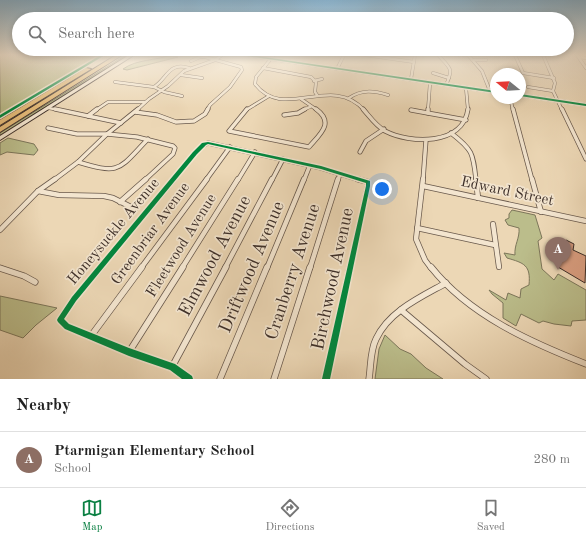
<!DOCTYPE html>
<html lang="en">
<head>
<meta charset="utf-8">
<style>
	body { margin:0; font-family:"Old Standard TT",serif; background:#f6f6f6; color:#222 }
	.compass { position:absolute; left:490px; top:68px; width:36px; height:36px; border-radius:50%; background:#fff; box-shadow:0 2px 6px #0003; rotate:288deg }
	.you { position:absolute; left:382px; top:189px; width:14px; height:14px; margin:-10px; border:3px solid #fff; border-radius:50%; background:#1a73e8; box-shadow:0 0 0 6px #1a73e833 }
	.badge { display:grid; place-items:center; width:26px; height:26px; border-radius:50%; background:#0b8043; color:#fff; font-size:13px; font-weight:700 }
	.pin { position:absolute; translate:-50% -33px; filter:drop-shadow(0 1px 2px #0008) }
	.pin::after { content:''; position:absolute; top:21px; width:14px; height:12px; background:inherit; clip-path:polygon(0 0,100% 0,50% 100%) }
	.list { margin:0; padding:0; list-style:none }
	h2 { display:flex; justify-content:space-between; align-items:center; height:52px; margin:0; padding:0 16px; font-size:17px }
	h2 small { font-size:13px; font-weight:400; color:#767676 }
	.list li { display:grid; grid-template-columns:26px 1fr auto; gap:12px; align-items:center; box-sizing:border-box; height:56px; padding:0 16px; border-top:1px solid #e0e0e0 }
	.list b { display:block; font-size:15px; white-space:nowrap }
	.list p { margin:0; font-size:13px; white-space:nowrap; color:#767676 }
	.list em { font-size:13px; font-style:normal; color:#767676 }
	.icon { flex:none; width:22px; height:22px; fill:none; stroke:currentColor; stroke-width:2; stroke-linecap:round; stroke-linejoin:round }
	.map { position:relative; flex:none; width:586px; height:379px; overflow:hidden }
	.search { position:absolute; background:#fff; box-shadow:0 2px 6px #0003; left:12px; right:12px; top:12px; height:44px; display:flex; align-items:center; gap:10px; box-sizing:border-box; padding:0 14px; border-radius:22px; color:#767676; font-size:15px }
	.sheet { height:108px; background:#fff }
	nav { display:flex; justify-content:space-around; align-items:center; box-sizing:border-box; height:56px; border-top:1px solid #e0e0e0; background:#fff; font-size:11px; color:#767676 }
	nav a { display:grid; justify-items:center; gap:2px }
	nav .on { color:#0b8043 }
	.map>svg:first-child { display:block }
	.green { fill:#bbbd8b; stroke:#7c765a }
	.building { fill:#d99e80; stroke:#3d2f29 }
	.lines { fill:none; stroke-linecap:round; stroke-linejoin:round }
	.street-far3-casing { stroke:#69594c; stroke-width:3.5 }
	.street-far2-casing { stroke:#69594c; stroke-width:5 }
	.street-far1-casing { stroke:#69594c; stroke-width:6 }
	.street-casing { stroke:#69594c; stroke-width:7 }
	.secondary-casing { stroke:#3d2f29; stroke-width:2 }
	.highway-casing { stroke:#3d2f29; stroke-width:2 }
	.street-far3 { stroke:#f3e5cf; stroke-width:2.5 }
	.street-far2 { stroke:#f3e5cf; stroke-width:3.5 }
	.street-far1 { stroke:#f3e5cf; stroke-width:4.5 }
	.street { stroke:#f3e5cf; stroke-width:5.5 }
	.secondary { fill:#f3e5cf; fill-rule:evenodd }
	.highway { fill:#e6bc7a; fill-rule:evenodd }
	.cycleway-casing { stroke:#f3e5cf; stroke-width:3 }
	.cycleway { fill:#00873e; fill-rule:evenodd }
	.labels { text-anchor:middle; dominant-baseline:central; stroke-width:3.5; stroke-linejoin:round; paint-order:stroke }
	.street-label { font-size:15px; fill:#3d2f29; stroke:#f3e5cf }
	.near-street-label { font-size:18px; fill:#3d2f29; stroke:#f3e5cf }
</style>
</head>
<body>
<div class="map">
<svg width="586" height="379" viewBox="0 0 586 379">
	<rect width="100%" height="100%" fill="#ecd7b5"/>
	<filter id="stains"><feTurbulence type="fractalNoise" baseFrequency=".005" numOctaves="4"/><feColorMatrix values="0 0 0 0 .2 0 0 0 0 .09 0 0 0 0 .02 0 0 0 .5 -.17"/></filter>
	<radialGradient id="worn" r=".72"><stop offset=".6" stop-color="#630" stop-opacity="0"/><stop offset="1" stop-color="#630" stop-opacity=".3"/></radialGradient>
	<g class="green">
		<path d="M0,55H102L0,115Z"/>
		<path d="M126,55H129L0,137V133Z"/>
		<path d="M170,55L178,57L127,70L123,69C137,59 155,61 170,55Z"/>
		<path d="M8,138L34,144L38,150L34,155L7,152L0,155V143Z"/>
		<path d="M512,210L535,215L542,238L538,241L542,269L554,280L558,274L586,290V320L572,321L571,326L554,324L543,321L539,323L521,314L516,326L503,318V303L492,294L489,290L506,300L508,293L520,298L521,289L529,285C531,265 524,263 507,258L504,253L515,255C514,245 520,238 519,228L508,225L505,220L509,218V214Z"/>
		<path d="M0,296L57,308L36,325L23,338L0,330Z"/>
		<path d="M385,335L400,349L411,354L426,368L443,379H375L379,349Z"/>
	</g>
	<path class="building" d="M566,240L574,244L573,250L586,256L585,283L558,267L563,259L557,256L561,250L559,249Z"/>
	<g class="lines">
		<g class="street-far3-casing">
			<g id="street-far3">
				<path d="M274,55L256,77L255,84C284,122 331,73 364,110"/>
				<path d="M365,55L414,62"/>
				<path d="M438,55C450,68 454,68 446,85"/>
				<path d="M468,55L482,71L490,91"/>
				<path d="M515,55L523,73L554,78"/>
				<path d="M543,55L555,83L553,91L562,110"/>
				<path d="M577,55L586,68"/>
				<path d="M579,57L586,58"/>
				<path d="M474,60H486"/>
				<path d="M191,61L200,57H205L241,67L242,70L230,87L210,105L207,110"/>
				<path d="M263,68L311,77L316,82L315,92L317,95"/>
				<path d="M337,69L344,55"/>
				<path d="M433,73L449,78"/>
				<path d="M181,75L202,78"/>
				<path d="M411,79L415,55"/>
				<path d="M314,81L322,79"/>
				<path d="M115,82L154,87L164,92L182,96"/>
				<path d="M154,87C167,79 169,61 189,68"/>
				<path d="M528,87L553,91"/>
				<path d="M466,88L468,110"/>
				<path d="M349,98C362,89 374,91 388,95"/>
				<path d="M510,98L513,110"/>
				<path d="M301,99L317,110"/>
				<path d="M48,108L60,110"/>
				<path d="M96,110L108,102H145"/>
				<path d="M137,110L149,99L168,86L184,71L215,60L222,55"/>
				<path d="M246,110L269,96"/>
				<path d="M303,110L310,107"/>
				<path d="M411,110H413"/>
				<path d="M428,110L430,83"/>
			</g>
		</g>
		<g class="street-far2-casing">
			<g id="street-far2">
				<path d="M55,109L121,123"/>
				<path d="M247,109L229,131L309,147C320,134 335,123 316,109"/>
				<path d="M363,109C370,117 376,126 385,131C410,144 463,146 468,109"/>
				<path d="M513,109L532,180"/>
				<path d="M562,109L586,159"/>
				<path d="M411,110L466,120"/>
				<path d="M135,112L157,115L176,122L194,121L205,114L208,109"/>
				<path d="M428,113V109"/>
				<path d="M284,115L298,113L305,109"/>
				<path d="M88,116L97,109"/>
				<path d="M48,128L77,134H107L137,137L173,146L175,148L173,154L145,180"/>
				<path d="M451,133C473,150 473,153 476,180"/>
				<path d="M360,152L366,141L384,129"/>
				<path d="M78,162C121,175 118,170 148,139"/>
				<path d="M54,180L78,162L107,134L138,109"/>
				<path d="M173,180C181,170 197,146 208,143L321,168L360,180"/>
				<path d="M206,180L230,147"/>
				<path d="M238,180L255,152"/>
				<path d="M272,180L283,159"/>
				<path d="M304,180L310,165"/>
				<path d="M338,180L340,174"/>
				<path d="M423,180L426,140"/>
			</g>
		</g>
		<g class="street-far1-casing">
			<g id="street-far1">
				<path d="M423,179L416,239L425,260L431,268"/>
				<path d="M476,179L478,198"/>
				<path d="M532,179L541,212"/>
				<path d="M423,186L586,221"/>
				<path d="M38,191L59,195L104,196L113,198L135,209"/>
				<path d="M120,202L146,179"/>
				<path d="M493,224L499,267"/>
				<path d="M417,228L495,245"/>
				<path d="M0,230L38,191L55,179"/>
				<path d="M100,268L174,179"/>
				<path d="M141,268L207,179"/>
				<path d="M182,268L238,179"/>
				<path d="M225,268L272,179"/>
				<path d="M267,268L304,179"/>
				<path d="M310,268L338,179"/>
				<path d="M350,268L368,186V182L357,179"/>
			</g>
		</g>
		<g class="street-casing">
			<g id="street">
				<path d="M101,267L74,299L60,320L67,327L129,352L172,367L189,379"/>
				<path d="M431,267C469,315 530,342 586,364"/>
				<path d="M0,268L24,276L35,282"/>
				<path d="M401,310L465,364L486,379"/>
				<path d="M91,336L142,267"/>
				<path d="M129,352L183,267"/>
				<path d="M172,367L226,267"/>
				<path d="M220,379L267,267"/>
				<path d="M274,379L310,267"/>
				<path d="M326,379L350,267"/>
				<path d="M369,379C371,366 370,351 376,339C389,311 421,297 446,283"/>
			</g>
		</g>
		<g class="secondary-casing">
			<g id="secondary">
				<path d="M129,55H134L0,140V136Z"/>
				<path d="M239,55H251L496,91V93Z"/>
				<path d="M520,94L586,104V106L520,96Z"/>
			</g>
		</g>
		<g class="highway-casing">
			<g id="highway">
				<path d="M116,55H122L0,132V127Z"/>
				<path d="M86,68L91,69L0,125V120Z"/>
			</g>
		</g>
		<use href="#street-far3" class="street-far3"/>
		<use href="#street-far2" class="street-far2"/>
		<use href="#street-far1" class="street-far1"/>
		<use href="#street" class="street"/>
		<use href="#secondary" class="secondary"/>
		<use href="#highway" class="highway"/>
		<g class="cycleway-casing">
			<g id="cycleway">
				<path d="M101,55H105L0,118V115Z"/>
				<path d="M240,55H250L496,91V93Z"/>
				<path d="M520,94L586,104V106L520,96Z"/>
				<path d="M208,142L321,166L370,181V186L330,379H322L366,186V183L321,169L208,144L206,145L197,154L76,301L64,319L69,324L129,348L175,364L192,376L193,379H182L170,370L129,356L65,329L58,322L57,320L58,318L72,297L193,152L202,143Z"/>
			</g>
		</g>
		<use href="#cycleway" class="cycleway"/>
	</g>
	<linearGradient id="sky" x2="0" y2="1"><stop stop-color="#89b6d4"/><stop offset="0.51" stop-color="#f6edde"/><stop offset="1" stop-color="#f6edde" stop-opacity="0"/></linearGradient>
	<rect width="586" height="108" fill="url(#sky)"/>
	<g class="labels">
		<g class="street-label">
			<text transform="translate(507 192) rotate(12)">Edward Street</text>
			<text transform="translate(114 232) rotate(-50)">Honeysuckle Avenue</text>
			<text transform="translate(151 234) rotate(-54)">Greenbriar Avenue</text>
			<text transform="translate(182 246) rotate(-58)">Fleetwood Avenue</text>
		</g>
		<g class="near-street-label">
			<text transform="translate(215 256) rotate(-62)">Elmwood Avenue</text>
			<text transform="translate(252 267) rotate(-67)">Driftwood Avenue</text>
			<text transform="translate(293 272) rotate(-72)">Cranberry Avenue</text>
			<text transform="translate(333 279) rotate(-78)">Birchwood Avenue</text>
		</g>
	</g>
	<rect width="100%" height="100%" filter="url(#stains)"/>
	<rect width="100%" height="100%" fill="url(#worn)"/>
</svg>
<svg class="compass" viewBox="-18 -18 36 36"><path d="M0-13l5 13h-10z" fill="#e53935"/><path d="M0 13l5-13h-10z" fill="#767676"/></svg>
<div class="you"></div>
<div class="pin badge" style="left:558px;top:270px;background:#8d6e63">A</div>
<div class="search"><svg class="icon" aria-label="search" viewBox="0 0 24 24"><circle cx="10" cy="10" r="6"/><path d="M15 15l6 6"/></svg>Search here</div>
</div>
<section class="sheet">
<h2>Nearby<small></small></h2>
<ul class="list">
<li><span class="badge" style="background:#8d6e63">A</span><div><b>Ptarmigan Elementary School</b><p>School</p></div><em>280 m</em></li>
</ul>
</section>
<nav>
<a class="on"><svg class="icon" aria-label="map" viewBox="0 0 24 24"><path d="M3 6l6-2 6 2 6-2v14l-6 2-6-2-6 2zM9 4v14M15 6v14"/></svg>Map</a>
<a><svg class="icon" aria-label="directions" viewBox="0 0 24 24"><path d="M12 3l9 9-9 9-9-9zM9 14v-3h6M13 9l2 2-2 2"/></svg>Directions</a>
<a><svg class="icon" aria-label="saved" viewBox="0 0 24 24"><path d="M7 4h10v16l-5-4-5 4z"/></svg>Saved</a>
</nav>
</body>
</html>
